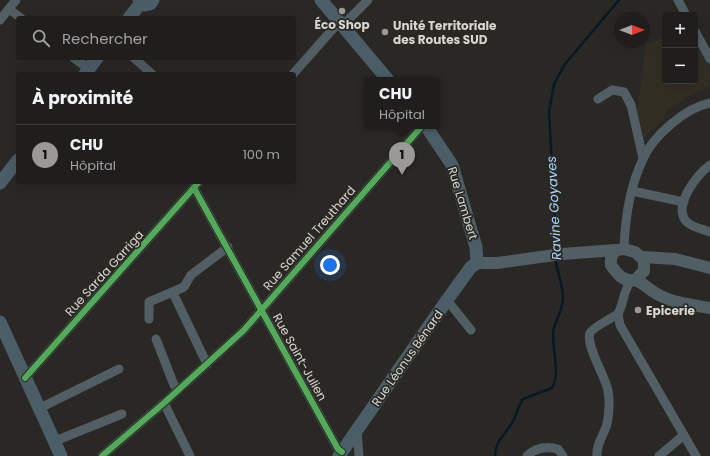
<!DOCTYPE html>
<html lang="fr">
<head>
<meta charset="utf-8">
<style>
	body { margin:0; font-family:Poppins,sans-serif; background:#282725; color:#f1f3f6 }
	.controls { position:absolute; right:12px; top:12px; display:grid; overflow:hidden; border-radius:4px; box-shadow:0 4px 16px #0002 }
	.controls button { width:36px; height:36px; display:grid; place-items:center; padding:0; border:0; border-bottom:1px solid #3d3c3b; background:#201e1c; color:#f1f3f6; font:20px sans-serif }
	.compass { position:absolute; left:614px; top:12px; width:36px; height:36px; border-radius:50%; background:#201e1c; box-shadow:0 4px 16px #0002; rotate:90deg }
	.you { position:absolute; left:330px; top:265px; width:14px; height:14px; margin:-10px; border:3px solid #fff; border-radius:50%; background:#1a73e8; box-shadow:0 0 0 6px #1a73e833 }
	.badge { display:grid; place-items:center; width:26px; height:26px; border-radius:50%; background:#9a9995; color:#111; font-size:13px; font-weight:700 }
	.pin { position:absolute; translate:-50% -33px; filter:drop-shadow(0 1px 2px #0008) }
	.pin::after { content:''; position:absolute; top:21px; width:14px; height:12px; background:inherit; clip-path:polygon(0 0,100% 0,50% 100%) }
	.popup { position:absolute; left:364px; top:77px; width:76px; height:52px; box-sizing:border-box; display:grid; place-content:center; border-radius:4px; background:#201e1c; filter:drop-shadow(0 1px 3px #0005); font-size:13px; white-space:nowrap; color:#a2a2a3 }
	.popup b { font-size:15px; color:#f1f3f6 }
	.popup::after { content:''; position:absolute; left:50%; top:100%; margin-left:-8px; border:8px solid transparent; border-top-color:#201e1c }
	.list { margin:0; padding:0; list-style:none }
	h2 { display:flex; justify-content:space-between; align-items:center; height:52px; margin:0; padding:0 16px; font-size:17px }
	h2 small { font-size:13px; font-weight:400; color:#a2a2a3 }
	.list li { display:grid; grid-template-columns:26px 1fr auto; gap:12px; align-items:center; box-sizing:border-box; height:60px; padding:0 16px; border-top:1px solid #3d3c3b }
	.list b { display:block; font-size:15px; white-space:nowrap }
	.list p { margin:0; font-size:13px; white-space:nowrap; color:#a2a2a3 }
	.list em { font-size:13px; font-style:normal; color:#a2a2a3 }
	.icon { flex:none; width:22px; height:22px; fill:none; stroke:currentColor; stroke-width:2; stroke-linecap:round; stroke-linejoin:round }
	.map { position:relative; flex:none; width:710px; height:456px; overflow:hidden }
	.search { position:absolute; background:#201e1c; box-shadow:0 4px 16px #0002; left:16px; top:16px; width:280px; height:44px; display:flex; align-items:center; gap:10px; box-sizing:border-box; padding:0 14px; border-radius:4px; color:#a2a2a3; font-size:15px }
	.panel { position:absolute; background:#201e1c; box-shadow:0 4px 16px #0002; left:16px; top:72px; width:280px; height:112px; border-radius:4px }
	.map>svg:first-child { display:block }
	.built { fill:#322e24 }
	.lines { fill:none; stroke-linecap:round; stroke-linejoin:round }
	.stream { stroke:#081926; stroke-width:2.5 }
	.minor { stroke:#515e64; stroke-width:9 }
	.tertiary { stroke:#515e64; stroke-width:12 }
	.secondary { stroke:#4b5e68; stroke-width:13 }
	.cycleway-casing { stroke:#2b2924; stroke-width:8 }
	.cycleway { stroke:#51ab58; stroke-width:6 }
	.poi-dot { fill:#9a9995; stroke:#2b2924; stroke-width:1.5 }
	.labels { text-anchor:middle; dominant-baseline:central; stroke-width:3.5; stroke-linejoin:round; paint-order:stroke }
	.poi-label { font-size:12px; font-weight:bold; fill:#d7d6d2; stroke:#2b2924; text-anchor:start }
	.street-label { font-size:12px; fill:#d7d6d2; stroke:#2b2924 }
	.water-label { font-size:13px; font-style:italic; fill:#a5d5ff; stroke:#2b2924 }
</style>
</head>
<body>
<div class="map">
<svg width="710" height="456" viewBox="0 0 710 456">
	<rect width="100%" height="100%" fill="#2a2825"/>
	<path class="built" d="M665,36V81H695V40L710,68V86L684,98V100L667,109L664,118L643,139L637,113L646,45Z"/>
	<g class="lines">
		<g class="stream">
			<path d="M555,251L556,239L549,112L554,84L565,64L619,0"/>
			<path d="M495,456C495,439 508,433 514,419C517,412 519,406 523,399L552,388C560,374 553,352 553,336C552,324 563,313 563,298C563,285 557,271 555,258"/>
		</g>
		<g class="minor">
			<path d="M678,0L686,15"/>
			<path d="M9,9L21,18"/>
			<path d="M0,20L16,0"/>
			<path d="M342,26L368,0"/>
			<path d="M695,31L710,59"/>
			<path d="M74,58L89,69"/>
			<path d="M134,58L152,74"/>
			<path d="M293,74L339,22"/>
			<path d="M598,99L612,90L624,92L631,105L643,158"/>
			<path d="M710,165C698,174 674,203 685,220C690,227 703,229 710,232"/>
			<path d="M194,188L338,449L342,452"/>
			<path d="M632,191L684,202"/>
			<path d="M624,249C625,219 630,186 643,159C653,136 685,108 710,103"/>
			<path d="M631,281C623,291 624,303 618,314L620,325L696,456"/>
			<path d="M173,293L207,364"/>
			<path d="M447,300L471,330"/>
			<path d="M149,319V302L184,287L191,275L228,247"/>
			<path d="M156,339L174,385L178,390"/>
			<path d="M25,378L199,182"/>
			<path d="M164,403L190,456"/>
			<path d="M40,408L119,369"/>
			<path d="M357,431L359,456"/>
			<path d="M55,441L122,414"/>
			<path d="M102,456L164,403L244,330L422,126"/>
			<path d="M527,456C535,448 546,446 558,449L563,456"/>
			<path d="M597,456C596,444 604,435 607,424C609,415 610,400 608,391C606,377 585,345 590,333C593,327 612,318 618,314"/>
			<path d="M659,456L684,435"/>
		</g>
		<g class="tertiary">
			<path d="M624,249L635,252L644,260V271L635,280C623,282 617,274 611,265C610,255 614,249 624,249Z"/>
			<path d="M643,257L675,259L710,268"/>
			<path d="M477,263H497L562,254L616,250"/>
			<path d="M635,280C644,283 650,291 659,295C674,303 693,305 710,308"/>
		</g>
		<g class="secondary">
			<path d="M139,0L145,5L150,4L153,0"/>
			<path d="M321,0L388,80"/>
			<path d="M129,18L141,3"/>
			<path d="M85,74L97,58"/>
			<path d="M0,183L18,160"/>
			<path d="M0,322L61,456"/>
			<path d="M339,456L447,300L471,267L477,263L476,247L452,165L426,126"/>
		</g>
		<g class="cycleway-casing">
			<g id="cycleway">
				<path d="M194,188L338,449L342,452"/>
				<path d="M25,378L199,182"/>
				<path d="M102,456L164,403L244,330L422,126"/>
			</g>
		</g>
		<use href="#cycleway" class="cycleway"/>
	</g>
	<g class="poi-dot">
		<circle cx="342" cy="11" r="4"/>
		<circle cx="385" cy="32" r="4"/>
		<circle cx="638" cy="310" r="4"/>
	</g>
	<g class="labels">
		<g class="poi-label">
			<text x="342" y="24" text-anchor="middle">Éco Shop</text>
			<text x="393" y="25">Unité Territoriale<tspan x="393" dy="14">des Routes SUD</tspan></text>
			<text x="646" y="310">Epicerie</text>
		</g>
		<g class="street-label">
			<text transform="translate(463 203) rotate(73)">Rue Lambert</text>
			<text transform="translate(309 238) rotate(-49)">Rue Samuel Treuthard</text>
			<text transform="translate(104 273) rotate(-48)">Rue Sarda Garriga</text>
			<text transform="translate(300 357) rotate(61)">Rue Saint-Julien</text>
			<text transform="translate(407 358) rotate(-55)">Rue Léonus Bénard</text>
		</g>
		<g class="water-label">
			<text transform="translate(554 208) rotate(-93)">Ravine Goyaves</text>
		</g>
	</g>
</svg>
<div class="controls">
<button>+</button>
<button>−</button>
</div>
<svg class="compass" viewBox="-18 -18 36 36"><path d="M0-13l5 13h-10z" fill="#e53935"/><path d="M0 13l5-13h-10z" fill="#a2a2a3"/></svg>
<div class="you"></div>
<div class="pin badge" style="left:402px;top:175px">1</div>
<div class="popup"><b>CHU</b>Hôpital</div>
<div class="search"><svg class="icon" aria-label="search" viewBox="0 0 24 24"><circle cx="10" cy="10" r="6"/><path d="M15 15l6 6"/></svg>Rechercher</div>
<section class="panel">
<h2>À proximité<small></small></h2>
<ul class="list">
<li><span class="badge">1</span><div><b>CHU</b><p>Hôpital</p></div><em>100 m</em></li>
</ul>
</section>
</div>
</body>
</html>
